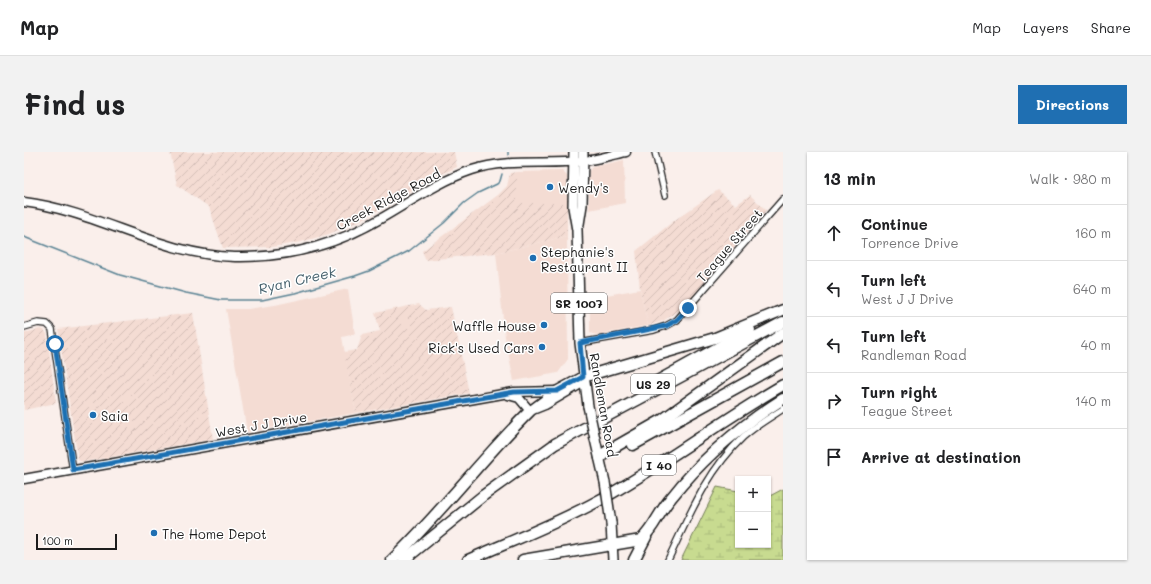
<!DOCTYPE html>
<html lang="en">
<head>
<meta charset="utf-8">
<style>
	body { margin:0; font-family:Mali,sans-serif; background:#f2f2f2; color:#202124 }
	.controls { position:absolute; right:12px; bottom:12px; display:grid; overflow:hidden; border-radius:0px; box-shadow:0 1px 3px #0004 }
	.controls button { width:36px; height:36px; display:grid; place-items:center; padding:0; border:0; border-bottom:1px solid #e0e0e0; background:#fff; color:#202124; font:20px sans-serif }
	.scale { position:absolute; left:12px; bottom:10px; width:81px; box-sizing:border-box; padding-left:4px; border:2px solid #1c1c1c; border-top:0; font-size:11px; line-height:14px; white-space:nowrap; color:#1c1c1c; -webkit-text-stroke:3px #fff; paint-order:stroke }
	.stop { position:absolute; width:12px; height:12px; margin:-9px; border:3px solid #1f6fb2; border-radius:50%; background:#fff }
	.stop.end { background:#1f6fb2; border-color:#fff; box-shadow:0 1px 4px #0008 }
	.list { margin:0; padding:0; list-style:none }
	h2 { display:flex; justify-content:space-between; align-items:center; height:52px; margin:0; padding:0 16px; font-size:17px }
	h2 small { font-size:13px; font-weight:400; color:#757577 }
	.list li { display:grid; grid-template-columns:26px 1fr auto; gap:12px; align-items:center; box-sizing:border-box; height:56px; padding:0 16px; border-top:1px solid #e0e0e0 }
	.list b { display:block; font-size:15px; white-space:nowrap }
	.list p { margin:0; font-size:13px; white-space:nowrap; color:#757577 }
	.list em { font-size:13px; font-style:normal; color:#757577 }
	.icon { flex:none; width:22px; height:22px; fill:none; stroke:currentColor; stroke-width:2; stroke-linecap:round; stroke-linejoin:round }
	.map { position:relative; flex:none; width:759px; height:408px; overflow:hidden; border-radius:0px }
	header { display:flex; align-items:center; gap:24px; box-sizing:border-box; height:56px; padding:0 20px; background:#fff; border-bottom:1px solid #e0e0e0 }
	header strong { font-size:19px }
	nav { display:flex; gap:22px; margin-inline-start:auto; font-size:14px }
	.intro { display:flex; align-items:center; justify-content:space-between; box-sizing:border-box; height:96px; padding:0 24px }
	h1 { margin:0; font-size:28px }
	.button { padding:10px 18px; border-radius:0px; background:#1f6fb2; color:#fff; font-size:14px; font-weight:700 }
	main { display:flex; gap:24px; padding:0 24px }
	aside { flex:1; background:#fff; border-radius:0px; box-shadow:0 1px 3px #0004 }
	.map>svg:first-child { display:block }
	.built { fill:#f4dcd3 }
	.industrial { fill:url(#industrial-furrows) }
	.wetland { fill:url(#wetland-marsh); stroke:#727c56 }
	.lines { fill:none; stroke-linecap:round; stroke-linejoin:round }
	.stream { stroke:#598293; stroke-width:1.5 }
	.street-casing { stroke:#1c1c1c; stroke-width:8 }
	.secondary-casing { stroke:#1c1c1c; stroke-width:11 }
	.primary-casing { stroke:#1c1c1c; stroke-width:12 }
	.highway-casing { stroke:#1c1c1c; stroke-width:13 }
	.street { stroke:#fff; stroke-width:5.5 }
	.secondary { stroke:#fff; stroke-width:8 }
	.primary { stroke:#fff; stroke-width:9 }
	.highway { stroke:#fff; stroke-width:10 }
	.primary-bridge-casing { stroke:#1c1c1c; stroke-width:12; stroke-linecap:butt }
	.primary-bridge { stroke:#fff; stroke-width:9 }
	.route { stroke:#1f6fb2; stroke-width:5 }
	.poi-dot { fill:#1f6fb2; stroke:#fff; stroke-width:1.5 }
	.labels { text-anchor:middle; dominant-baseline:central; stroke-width:3; stroke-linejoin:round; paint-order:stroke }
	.shield { fill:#fff; stroke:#606060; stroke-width:1 }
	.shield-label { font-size:12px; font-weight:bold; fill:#1c1c1c }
	.poi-label { font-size:13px; fill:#1c1c1c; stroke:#fff; text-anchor:start }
	.street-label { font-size:13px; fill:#1c1c1c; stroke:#fff }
	.water-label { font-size:14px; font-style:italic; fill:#45606c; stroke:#fff }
</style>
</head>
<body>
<header>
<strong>Map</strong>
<nav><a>Map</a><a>Layers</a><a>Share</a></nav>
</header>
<div class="intro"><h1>Find us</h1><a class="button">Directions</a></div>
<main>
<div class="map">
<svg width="759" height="408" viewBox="0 0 759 408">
	<defs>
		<pattern id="industrial-furrows" width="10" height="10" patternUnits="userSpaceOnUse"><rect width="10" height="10" fill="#f4dcd3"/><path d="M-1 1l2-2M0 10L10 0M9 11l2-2" fill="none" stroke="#d1bcb5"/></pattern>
		<pattern id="wetland-marsh" width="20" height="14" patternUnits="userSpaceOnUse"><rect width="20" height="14" fill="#c8db90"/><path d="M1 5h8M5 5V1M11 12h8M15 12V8" fill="none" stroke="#abbb7c"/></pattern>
	</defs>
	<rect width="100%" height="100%" fill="#faefeb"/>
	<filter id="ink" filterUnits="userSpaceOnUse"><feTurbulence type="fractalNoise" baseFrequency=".025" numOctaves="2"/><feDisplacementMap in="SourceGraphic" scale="8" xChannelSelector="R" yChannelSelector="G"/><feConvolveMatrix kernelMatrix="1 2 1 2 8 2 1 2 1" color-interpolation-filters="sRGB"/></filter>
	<g filter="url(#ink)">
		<g class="built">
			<path d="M600,8L601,51L565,58V19L568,15Z"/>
			<path d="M538,19L543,24V51H493V20Z"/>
			<path d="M543,84L544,207L534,221L490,229L481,185L472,101Z"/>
			<path d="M324,137L331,182L318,185L332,261L223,280L202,157H224L251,153Z"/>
			<path d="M616,137L624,174L572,183L566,181V146Z"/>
		</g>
		<g class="industrial">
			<path d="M146,0H430L433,15L409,26L335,69L305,82L277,90L248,95L199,96L185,55L153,33Z"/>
			<path d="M493,20V51H543V84L472,101L402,108L398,99L474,43L483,34L486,21Z"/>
			<path d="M694,38L712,53L726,43L742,58L660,155L639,169L624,174L616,137L612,99L651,68Z"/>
			<path d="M395,152L402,158L427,155L445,241L332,261L320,200L333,198L338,183L356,179L351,161Z"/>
			<path d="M169,161L189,287L58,310L54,308L34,177Z"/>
			<path d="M16,177L20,178L23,182L32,251L0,258V181Z"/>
		</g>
		<path class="wetland" d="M693,335L714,339V393H744V345L759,337V408H657Z"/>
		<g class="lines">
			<g class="stream">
				<path d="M484,3V0"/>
				<path d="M0,85L96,123L162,141L197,148H238L271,141L331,124L345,119L385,99L420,71L440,51L454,41L473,32L476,29L478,22"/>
			</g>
			<g class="street-casing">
				<g id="street">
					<path d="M631,0L641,43"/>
					<path d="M0,175L14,171L23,172L28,177L49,319"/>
					<path d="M556,191L630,178L642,174L653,168L759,47"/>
					<path d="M644,408C665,364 683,319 719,285C731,274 745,266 759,257"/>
				</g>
			</g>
			<g class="secondary-casing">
				<g id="secondary">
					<path d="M0,50C73,59 136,103 211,105C262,106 312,93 356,67C386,50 415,29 448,18C484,6 521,13 558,9C573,8 587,3 602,0"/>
					<path d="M484,243L495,246L506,259L521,253L560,230"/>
					<path d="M0,327L490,240L533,239"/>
				</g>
			</g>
			<g class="primary-casing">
				<g id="primary">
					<path d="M550,0L549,55L553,78L556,191L564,254"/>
					<path d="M555,72L558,53L559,0"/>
					<path d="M506,259L533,239L559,225"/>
					<path d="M571,287L581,330"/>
					<path d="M587,371L589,408"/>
				</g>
			</g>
			<g class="highway-casing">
				<g id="highway">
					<path d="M559,225L691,186L759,158"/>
					<path d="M630,231L726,178"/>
					<path d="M609,293L759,210"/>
					<path d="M576,306L582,300L638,268L759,181"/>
					<path d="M368,408C417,361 458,306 506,259"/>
					<path d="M380,408L460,343L531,292L759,170"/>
					<path d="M444,408C487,389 532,372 574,349C638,314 696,269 759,233"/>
					<path d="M499,408L617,388C630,376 635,360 647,346C678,307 716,274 759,247"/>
					<path d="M610,408L622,385"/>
				</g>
			</g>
			<use href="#street" class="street"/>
			<use href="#secondary" class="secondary"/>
			<use href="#primary" class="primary"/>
			<use href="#highway" class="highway"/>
			<g class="primary-bridge-casing">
				<g id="primary-bridge">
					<path d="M564,254L571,287"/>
					<path d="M581,330L587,371"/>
				</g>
			</g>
			<use href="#primary-bridge" class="primary-bridge"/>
		</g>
	</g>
	<g class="lines" filter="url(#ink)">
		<path class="route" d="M31,192L49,318L490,240L533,239L559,225L556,191L642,174L653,168L664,156"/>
	</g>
	<g class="poi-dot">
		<circle cx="526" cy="35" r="4"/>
		<circle cx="509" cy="106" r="4"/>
		<circle cx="520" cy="173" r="4"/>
		<circle cx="518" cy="195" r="4"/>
		<circle cx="69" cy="263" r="4"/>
		<circle cx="130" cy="381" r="4"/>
	</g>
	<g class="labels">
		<g class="shield">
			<rect x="527" y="141" width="56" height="20" rx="3"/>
			<rect x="607" y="222" width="44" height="20" rx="3"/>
			<rect x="618" y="303" width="34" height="20" rx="3"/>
		</g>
		<g class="shield-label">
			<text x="555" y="151">SR 1007</text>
			<text x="629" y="232">US 29</text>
			<text x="635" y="313">I 40</text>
		</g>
		<g class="poi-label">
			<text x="534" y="35">Wendy's</text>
			<text x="517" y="99">Stephanie's<tspan x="517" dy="15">Restaurant II</tspan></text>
			<text x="512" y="173" text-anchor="end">Waffle House</text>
			<text x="510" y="195" text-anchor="end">Rick's Used Cars</text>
			<text x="77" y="263">Saia</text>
			<text x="138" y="381">The Home Depot</text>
		</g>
		<g class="street-label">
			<text transform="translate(364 47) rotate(-28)">Creek Ridge Road</text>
			<text transform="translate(705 93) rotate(-49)">Teague Street</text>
			<text transform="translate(580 253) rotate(80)">Randleman Road</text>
			<text transform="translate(237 272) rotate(-10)">West J J Drive</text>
		</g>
		<g class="water-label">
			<text transform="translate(273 128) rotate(-13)">Ryan Creek</text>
		</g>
	</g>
</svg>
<div class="controls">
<button>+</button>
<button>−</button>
</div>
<div class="scale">100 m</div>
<div class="stop" style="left:31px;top:192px"></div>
<div class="stop end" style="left:664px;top:156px"></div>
</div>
<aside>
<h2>13 min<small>Walk · 980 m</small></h2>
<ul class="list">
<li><svg class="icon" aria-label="ahead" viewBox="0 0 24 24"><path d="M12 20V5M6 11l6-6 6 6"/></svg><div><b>Continue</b><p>Torrence Drive</p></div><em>160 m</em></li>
<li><svg class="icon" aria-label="left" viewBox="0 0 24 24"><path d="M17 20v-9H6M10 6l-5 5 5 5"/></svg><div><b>Turn left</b><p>West J J Drive</p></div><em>640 m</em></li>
<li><svg class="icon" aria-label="left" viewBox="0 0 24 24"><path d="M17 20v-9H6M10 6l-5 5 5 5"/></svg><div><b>Turn left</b><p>Randleman Road</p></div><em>40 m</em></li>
<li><svg class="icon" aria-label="right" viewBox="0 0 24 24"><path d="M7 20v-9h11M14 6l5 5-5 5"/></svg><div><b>Turn right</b><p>Teague Street</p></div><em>140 m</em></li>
<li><svg class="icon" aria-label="arrive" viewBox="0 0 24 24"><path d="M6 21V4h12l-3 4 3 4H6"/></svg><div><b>Arrive at destination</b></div></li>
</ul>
</aside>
</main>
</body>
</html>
